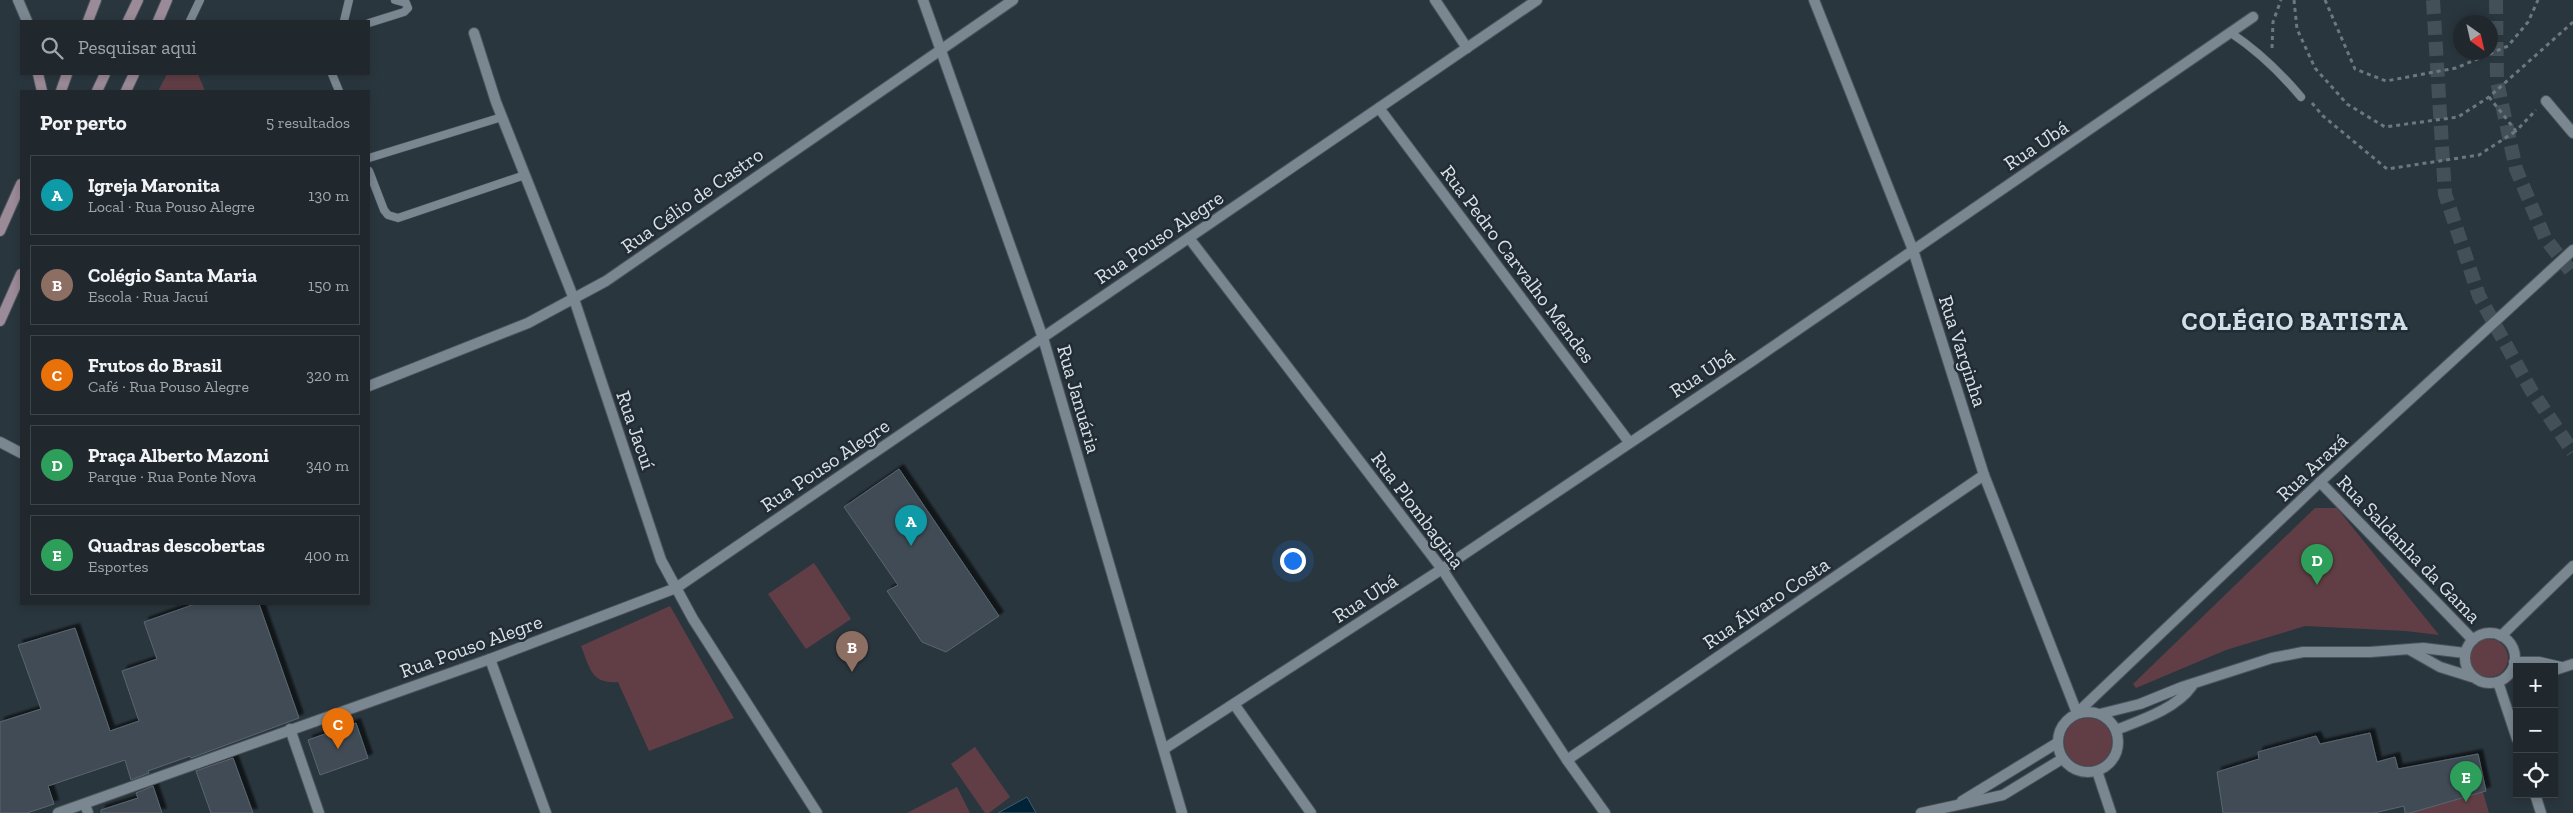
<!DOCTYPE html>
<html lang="pt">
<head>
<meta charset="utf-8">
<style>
	body { margin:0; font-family:"Zilla Slab",serif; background:#283036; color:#f1f3f6 }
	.controls { position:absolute; right:15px; bottom:15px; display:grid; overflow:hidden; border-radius:0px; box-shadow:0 2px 8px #0003 }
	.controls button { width:45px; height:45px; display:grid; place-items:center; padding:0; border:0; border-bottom:1px solid #3d444a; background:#20282e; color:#f1f3f6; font:25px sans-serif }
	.compass { position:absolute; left:2453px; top:15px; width:45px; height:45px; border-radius:50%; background:#20282e; box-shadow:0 2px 8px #0003; rotate:146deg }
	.you { position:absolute; left:1292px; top:560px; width:18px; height:18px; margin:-12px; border:4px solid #fff; border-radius:50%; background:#1a73e8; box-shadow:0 0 0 8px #1a73e833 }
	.badge { display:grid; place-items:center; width:32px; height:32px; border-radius:50%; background:#f29aae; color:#fff; font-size:16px; font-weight:700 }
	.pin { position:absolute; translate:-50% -41px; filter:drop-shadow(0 1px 2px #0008) }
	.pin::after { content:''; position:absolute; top:26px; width:18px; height:15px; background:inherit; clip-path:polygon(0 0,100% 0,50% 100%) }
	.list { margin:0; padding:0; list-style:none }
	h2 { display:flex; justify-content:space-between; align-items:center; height:65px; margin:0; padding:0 20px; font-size:21px }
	h2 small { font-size:16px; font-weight:400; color:#a2a6aa }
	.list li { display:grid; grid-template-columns:32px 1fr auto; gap:15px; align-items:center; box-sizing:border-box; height:80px; margin:0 10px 10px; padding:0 10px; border:1px solid #3d444a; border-radius:0px }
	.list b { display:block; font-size:19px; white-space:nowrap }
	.list p { margin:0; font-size:16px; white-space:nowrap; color:#a2a6aa }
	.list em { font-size:16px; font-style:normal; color:#a2a6aa }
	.icon { flex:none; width:28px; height:28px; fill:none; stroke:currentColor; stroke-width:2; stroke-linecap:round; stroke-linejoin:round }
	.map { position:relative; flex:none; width:2573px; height:813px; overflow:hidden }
	.search { position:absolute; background:#20282e; box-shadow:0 2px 8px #0003; left:20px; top:20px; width:350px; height:55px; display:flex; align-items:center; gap:12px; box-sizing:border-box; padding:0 18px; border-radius:0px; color:#a2a6aa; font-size:19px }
	.panel { position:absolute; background:#20282e; box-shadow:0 2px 8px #0003; left:20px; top:90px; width:350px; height:515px; border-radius:0px }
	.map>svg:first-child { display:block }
	.green { fill:#613e46 }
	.water { fill:#002338; stroke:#415c6c }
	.building { fill:#3f4b54; stroke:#5a6670; filter:url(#shadow) }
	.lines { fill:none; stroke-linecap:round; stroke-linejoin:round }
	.trunk-tunnel { stroke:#445057; stroke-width:14; stroke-dasharray:14 7; stroke-linecap:butt }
	.service-casing { stroke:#4b545b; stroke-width:9 }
	.minor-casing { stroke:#4b545b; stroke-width:12 }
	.tertiary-casing { stroke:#4b545b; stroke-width:12 }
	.secondary-casing { stroke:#4b545b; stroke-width:12 }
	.path { stroke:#6d777e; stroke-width:3; stroke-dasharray:4 4; stroke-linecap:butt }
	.service { stroke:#7a8791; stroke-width:8 }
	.minor { stroke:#7a8791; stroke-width:10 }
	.tertiary { stroke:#7a8791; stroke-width:10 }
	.secondary { stroke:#9b8a97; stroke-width:10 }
	.labels { text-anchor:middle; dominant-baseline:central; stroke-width:5; stroke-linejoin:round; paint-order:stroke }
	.street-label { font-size:20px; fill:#dae2e7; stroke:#212c34 }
	.district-label { font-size:25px; font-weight:bold; letter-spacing:1px; fill:#d0dee9; stroke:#212c34 }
</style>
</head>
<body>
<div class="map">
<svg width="2573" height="813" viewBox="0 0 2573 813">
	<defs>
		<filter id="shadow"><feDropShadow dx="4.5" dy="-4.5" stdDeviation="1" flood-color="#0009"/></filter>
	</defs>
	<rect width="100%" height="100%" fill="#2a363e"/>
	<g class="green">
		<path d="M167,74H198L205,91H158Z"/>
		<path d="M2315,508H2337L2439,635L2406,631L2305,626L2226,650L2136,688L2133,684Z"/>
		<path d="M814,563L851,619L806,649L768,594Z"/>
		<path d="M670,606L734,718L649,751L618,682C591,684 590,668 581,646Z"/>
		<circle cx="2489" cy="658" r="19"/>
		<circle cx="2088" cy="742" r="24"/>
		<path d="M975,747L1010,797L989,813H985L951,764Z"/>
		<path d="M957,787L970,813H907Z"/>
		<path d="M2483,792L2489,813H2409Z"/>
	</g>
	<path class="water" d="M1027,797L1036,813H998Z"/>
	<g class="building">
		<path d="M899,469L999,616L946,652L922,642L887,591L898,585L844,507Z"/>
		<path d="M195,604H259L299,718L191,758L190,756L148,771L149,773L131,780L125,760L48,786L54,804L27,813H0V722L41,709L18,645L75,628L110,731L139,721L122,671L157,659L144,622Z"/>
		<path d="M356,723L368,758L320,775L308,740Z"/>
		<path d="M2370,733L2377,762L2395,757L2398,769L2478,754L2486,791L2410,813H2405L2404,806L2374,813H2223L2217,772L2259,759L2258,752L2316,736L2320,744Z"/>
		<path d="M233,758L253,813H211L196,771Z"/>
		<path d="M153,786L162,813H101V810L138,798L136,793Z"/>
	</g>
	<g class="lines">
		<g class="trunk-tunnel">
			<path d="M2433,0L2445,194L2479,296L2531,390L2573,452"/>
			<path d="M2496,0L2497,81L2516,169L2545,238L2573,274"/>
		</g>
		<g class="service-casing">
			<g id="service">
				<path d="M190,21L200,0"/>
				<path d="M344,21L349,0"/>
				<path d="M369,23L404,12L408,8L406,3L395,0"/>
				<path d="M2231,33C2258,51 2280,72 2301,97"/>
				<path d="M332,74L339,91"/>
				<path d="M369,158L502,117"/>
				<path d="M369,171L384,210L388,215L398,218L525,175"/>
			</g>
		</g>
		<g class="minor-casing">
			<g id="minor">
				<path d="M923,0L1043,338L1182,813"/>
				<path d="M1435,0L1467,48"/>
				<path d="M474,33L496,102L574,299"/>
				<path d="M2546,101L2573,133"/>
				<path d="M1379,108L1629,442"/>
				<path d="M1189,238L1442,569L1567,760L1605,813"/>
				<path d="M2320,482L2473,640"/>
				<path d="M2501,636L2573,566"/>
				<path d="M490,659L546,813"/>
				<path d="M2498,682L2517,739"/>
				<path d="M1234,704L1311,813"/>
				<path d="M2077,713L2320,482L2573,250"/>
				<path d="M290,729L319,813"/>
				<path d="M1164,749L1442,569L1752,361L2253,17"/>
				<path d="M1567,760L1984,475"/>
				<path d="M2097,771L2111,813"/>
				<path d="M2535,794L2541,813"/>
				<path d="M85,804L88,813"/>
			</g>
		</g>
		<g class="tertiary-casing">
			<g id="tertiary">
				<path d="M18,0L27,21"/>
				<path d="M1814,0L1913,250L1984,475L2077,713"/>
				<path d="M574,299L661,560L693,619L817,813"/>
				<path d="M369,386L528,323L606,281L1013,0"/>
				<path d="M0,442L21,453"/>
				<circle cx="2490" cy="658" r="25"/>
				<path d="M2410,650L2440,667L2472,677"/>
				<path d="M2514,662H2539L2561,667"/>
				<path d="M2555,670L2573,664"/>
				<circle cx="2088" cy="742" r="30"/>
				<path d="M2100,714L2140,704L2182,687L2272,658L2303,652H2370L2423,648L2465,653"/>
				<path d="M2116,730C2141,720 2176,709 2192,686"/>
				<path d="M1962,801L2057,743"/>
				<path d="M58,813L490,659L676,588L1537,0"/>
				<path d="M1921,813L2003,795L2062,759"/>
			</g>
		</g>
		<g class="secondary-casing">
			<g id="secondary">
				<path d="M88,21L96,0"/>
				<path d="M128,21L138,0"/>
				<path d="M158,21L167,0"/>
				<path d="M38,74L42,91"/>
				<path d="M61,91L67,74"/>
				<path d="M97,91L105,74"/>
				<path d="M126,91L134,74"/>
				<path d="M0,231L21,184"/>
				<path d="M0,321L21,274"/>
			</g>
		</g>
		<g class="path">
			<path d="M2294,0L2297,29L2315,68L2347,104L2385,127L2458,117L2489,97L2573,22"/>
			<path d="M2325,0L2355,69L2386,81L2456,68L2508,46L2528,22L2538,0"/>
			<path d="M2272,48L2273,22L2281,0"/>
			<path d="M2489,97L2516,131L2536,110"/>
			<path d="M2312,103L2323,116L2387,169L2479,155L2516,131"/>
		</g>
		<use href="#service" class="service"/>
		<use href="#minor" class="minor"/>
		<use href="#tertiary" class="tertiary"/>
		<use href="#secondary" class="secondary"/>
	</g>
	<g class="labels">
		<g class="street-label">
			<text transform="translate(2036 145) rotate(-34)">Rua Ubá</text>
			<text transform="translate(692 200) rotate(-35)">Rua Célio de Castro</text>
			<text transform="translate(1159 237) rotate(-34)">Rua Pouso Alegre</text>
			<text transform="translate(1518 264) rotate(53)">Rua Pedro Carvalho Mendes</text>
			<text transform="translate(1963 351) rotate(72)">Rua Varginha</text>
			<text transform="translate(1702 373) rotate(-33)">Rua Ubá</text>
			<text transform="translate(1079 399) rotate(74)">Rua Januária</text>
			<text transform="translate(636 430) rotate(71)">Rua Jacuí</text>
			<text transform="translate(825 465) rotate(-34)">Rua Pouso Alegre</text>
			<text transform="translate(2312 467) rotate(-43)">Rua Araxá</text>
			<text transform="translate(1418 510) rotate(53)">Rua Plombagina</text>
			<text transform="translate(2409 549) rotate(46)">Rua Saldanha da Gama</text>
			<text transform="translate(1365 598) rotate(-33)">Rua Ubá</text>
			<text transform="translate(1766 603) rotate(-34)">Rua Álvaro Costa</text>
			<text transform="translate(471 646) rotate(-20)">Rua Pouso Alegre</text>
		</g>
		<g class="district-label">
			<text x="2295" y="321">COLÉGIO BATISTA</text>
		</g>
	</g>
</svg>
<div class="controls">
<button>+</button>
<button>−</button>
<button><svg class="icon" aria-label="locate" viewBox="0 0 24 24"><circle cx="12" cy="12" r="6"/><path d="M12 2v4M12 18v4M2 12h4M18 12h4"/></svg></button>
</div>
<svg class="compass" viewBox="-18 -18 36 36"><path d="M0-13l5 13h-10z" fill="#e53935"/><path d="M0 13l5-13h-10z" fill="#a2a6aa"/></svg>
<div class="you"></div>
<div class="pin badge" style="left:911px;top:546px;background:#0f9aa8">A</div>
<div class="pin badge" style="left:852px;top:672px;background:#8d6e63">B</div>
<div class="pin badge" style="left:338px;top:749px;background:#e8710a">C</div>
<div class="pin badge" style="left:2317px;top:585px;background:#2e9e5b">D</div>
<div class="pin badge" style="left:2466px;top:802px;background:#2e9e5b">E</div>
<div class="search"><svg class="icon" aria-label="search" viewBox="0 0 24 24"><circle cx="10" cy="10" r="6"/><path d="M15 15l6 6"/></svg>Pesquisar aqui</div>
<section class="panel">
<h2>Por perto<small>5 resultados</small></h2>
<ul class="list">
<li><span class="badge" style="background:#0f9aa8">A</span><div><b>Igreja Maronita</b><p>Local · Rua Pouso Alegre</p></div><em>130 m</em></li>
<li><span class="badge" style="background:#8d6e63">B</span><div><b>Colégio Santa Maria</b><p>Escola · Rua Jacuí</p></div><em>150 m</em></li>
<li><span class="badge" style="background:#e8710a">C</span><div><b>Frutos do Brasil</b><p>Café · Rua Pouso Alegre</p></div><em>320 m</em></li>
<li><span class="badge" style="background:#2e9e5b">D</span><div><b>Praça Alberto Mazoni</b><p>Parque · Rua Ponte Nova</p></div><em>340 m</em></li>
<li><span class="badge" style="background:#2e9e5b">E</span><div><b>Quadras descobertas</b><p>Esportes</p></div><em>400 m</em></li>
</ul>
</section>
</div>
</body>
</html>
